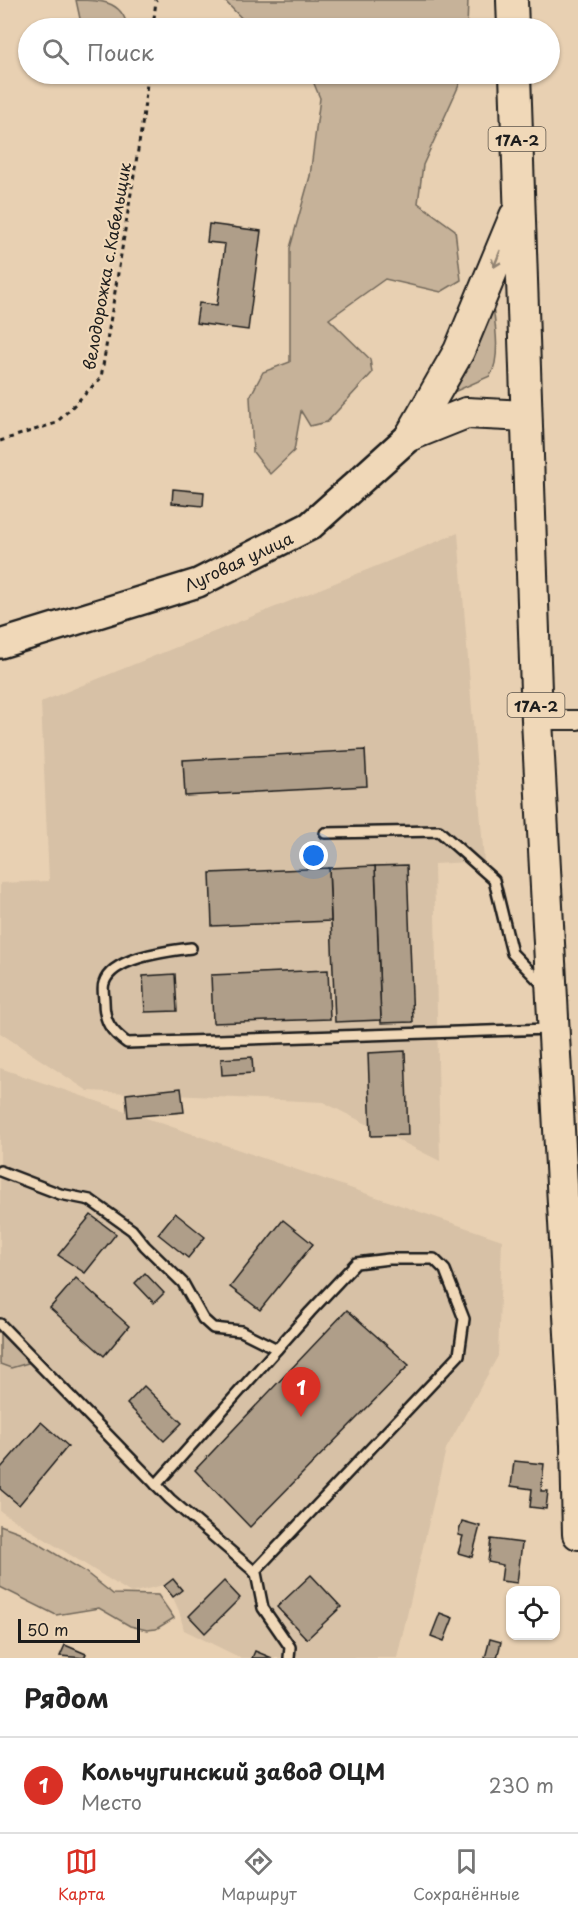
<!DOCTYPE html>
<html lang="ru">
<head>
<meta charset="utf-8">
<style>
	body { margin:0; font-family:"Playpen Sans",sans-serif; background:#f2f2f2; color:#222 }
	.controls { position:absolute; right:18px; bottom:18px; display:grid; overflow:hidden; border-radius:12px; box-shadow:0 2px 4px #0004 }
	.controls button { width:54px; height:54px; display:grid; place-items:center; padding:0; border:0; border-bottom:2px solid #e0e0e0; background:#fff; color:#222; font:30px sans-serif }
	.scale { position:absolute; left:18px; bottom:15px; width:122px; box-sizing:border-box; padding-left:6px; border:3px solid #1c1c1c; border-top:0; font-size:16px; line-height:21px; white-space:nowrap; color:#1c1c1c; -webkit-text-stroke:4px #f0d8b8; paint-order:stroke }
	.you { position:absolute; left:314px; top:856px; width:21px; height:21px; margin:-15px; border:4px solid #fff; border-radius:50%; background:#1a73e8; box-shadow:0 0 0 9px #1a73e833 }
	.badge { display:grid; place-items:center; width:39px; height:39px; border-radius:50%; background:#d93025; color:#fff; font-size:20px; font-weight:700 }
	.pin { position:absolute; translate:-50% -50px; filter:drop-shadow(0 2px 3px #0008) }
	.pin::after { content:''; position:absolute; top:32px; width:21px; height:18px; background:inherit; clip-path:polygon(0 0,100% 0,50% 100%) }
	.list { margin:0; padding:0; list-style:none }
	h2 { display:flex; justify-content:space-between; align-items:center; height:78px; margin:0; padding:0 24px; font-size:26px }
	h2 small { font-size:20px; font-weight:400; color:#767676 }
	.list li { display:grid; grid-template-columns:39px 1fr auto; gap:18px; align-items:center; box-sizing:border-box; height:96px; padding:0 24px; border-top:2px solid #e0e0e0 }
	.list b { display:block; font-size:22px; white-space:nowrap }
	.list p { margin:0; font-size:20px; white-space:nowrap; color:#767676 }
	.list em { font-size:20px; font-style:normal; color:#767676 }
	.icon { flex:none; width:33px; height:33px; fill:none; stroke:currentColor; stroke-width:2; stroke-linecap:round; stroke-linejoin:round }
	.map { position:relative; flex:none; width:578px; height:1658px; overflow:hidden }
	.search { position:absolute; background:#fff; box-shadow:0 2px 4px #0004; left:18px; right:18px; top:18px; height:66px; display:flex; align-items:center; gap:15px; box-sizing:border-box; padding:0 21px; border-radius:33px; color:#767676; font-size:22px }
	.sheet { height:174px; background:#fff }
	nav { display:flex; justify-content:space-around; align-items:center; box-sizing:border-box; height:84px; border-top:2px solid #e0e0e0; background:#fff; font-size:16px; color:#767676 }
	nav a { display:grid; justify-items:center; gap:3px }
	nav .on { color:#d93025 }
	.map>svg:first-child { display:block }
	.built { fill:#d7c1a6 }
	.green { fill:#c6b299; stroke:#71675a; stroke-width:1.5 }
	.building { fill:#af9e89; stroke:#1c1c1c; stroke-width:1.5 }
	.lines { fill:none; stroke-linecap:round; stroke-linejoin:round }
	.lane-casing { stroke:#1c1c1c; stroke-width:14 }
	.street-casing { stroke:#1c1c1c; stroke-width:22 }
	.secondary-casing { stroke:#1c1c1c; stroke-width:32 }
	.primary-casing { stroke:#1c1c1c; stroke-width:34 }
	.path { stroke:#1c1c1c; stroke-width:3; stroke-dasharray:4.5 4.5; stroke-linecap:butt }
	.lane { stroke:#f0d8b8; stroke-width:9 }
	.street { stroke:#f0d8b8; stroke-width:18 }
	.secondary { stroke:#f0d8b8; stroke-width:27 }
	.primary { stroke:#f0d8b8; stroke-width:30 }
	.oneway { stroke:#918372 }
	.labels { text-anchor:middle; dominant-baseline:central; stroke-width:4.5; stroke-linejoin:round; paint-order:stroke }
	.shield { fill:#f0d8b8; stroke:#5c544b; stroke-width:1.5 }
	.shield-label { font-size:15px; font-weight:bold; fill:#1c1c1c }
	.street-label { font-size:16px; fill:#1c1c1c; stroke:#f0d8b8 }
</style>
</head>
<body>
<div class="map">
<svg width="578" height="1658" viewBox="0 0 578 1658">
	<rect width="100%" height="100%" fill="#e8d0b2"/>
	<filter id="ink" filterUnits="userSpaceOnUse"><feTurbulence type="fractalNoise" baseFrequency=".0167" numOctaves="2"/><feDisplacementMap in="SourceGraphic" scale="12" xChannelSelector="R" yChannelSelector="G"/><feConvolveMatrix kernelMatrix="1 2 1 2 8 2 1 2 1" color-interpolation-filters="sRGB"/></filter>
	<g filter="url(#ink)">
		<g class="built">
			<path d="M458,533L484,861L434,864L440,1161L323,1102L88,1091L0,1033V883L49,881L41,702Z"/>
			<path d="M0,1068L502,1240L498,1356L446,1449L397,1658H241L184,1630L179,1611L167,1584L131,1593L0,1511Z"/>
		</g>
		<g class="green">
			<path d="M76,0C98,0 122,0 127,26L124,28H82Z"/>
			<path d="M224,0H468L467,28H251Z"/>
			<path d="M310,74H464L423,165L418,203L455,230L461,280L441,292L385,279L329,319L370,359L372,373L327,422L310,426L301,411L294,451L270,474L253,452L250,397L263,372L290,362V248L310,176L320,98Z"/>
			<path d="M491,290C493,313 503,356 490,376L447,395Z"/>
			<path d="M0,1326L14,1340L28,1363L11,1368L0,1364Z"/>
			<path d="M0,1525L19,1532L84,1571L113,1594L158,1595L174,1618L156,1629L147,1630L130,1626L99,1608L56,1615L0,1587Z"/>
		</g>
		<g class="building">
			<path d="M209,224L261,231L248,330L196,323L199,303L217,305L225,244L207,242Z"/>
			<path d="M173,489L204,492L203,506L172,503Z"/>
			<path d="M365,750L367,786L185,796L183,760Z"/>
			<path d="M407,865L413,1022L381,1023L375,866Z"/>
			<path d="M375,866L381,1020L335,1022L329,868Z"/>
			<path d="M329,868L331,921L212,926L210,873Z"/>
			<path d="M328,970L330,1019L213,1023L211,975Z"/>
			<path d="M175,974L177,1011L145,1012L143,976Z"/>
			<path d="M405,1051L408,1135L371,1136L368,1053Z"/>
			<path d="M252,1057L253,1073L222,1075L221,1059Z"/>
			<path d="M181,1088L184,1112L128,1117L126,1094Z"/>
			<path d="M175,1213L205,1237L188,1258L158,1234Z"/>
			<path d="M91,1215L116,1234L85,1273L58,1255Z"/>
			<path d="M283,1220L313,1244L260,1310L230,1287Z"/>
			<path d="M145,1273L164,1293L154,1303L135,1283Z"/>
			<path d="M76,1278L129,1326L104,1356L50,1308Z"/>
			<path d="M347,1310L409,1365L250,1527L195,1470Z"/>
			<path d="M144,1386L182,1423L164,1441L127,1404Z"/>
			<path d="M41,1422L68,1446L19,1505L0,1489V1469Z"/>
			<path d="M514,1461L544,1464L541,1491H548L546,1509L530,1507L532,1489L511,1486Z"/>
			<path d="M462,1521L480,1526L472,1557L458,1553L463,1536L458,1535Z"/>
			<path d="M491,1539L522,1543L517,1583L501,1581L503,1565L488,1562Z"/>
			<path d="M311,1575L341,1607L307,1639L277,1607Z"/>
			<path d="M173,1579L182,1590L173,1597L164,1586Z"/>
			<path d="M224,1581L240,1598L205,1633L189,1616Z"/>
			<path d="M440,1613L453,1618L444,1641L431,1636Z"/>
			<path d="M490,1639L501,1642L497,1658H485Z"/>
			<path d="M65,1645L86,1654L84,1658L60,1656Z"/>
			<path d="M255,1651L272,1658H252Z"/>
		</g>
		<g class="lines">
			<g class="lane-casing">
				<g id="lane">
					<path d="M325,833L439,831L494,880L512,953L545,987"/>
					<path d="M191,948C169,951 112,957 104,983C102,988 104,996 104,1001C104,1022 111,1031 127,1043L550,1029"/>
					<path d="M0,1171L60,1194L90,1200L132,1230L145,1246L183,1283L203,1319L213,1328L241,1331L277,1349"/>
					<path d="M0,1324L170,1499L256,1573L263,1608L290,1647L289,1658"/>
					<path d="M156,1485L310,1312L356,1263L389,1259H434L445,1270L464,1319L459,1355L254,1572"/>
				</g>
			</g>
			<g class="street-casing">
				<path id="street" d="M537,720H578"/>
			</g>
			<g class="secondary-casing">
				<path id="secondary" d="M0,644L198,583L310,526L411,435"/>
			</g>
			<g class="primary-casing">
				<g id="primary">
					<path d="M512,0L513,28"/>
					<path d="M515,74L537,720L576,1445L578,1534"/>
					<path d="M411,435L459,351L515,216"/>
					<path d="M411,435L466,413L526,416"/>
				</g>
			</g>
			<g class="path">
				<path d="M153,28L156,0"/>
				<path d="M0,441L56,423L101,378L143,119L148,74"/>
			</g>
			<use href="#lane" class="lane"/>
			<use href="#street" class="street"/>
			<use href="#secondary" class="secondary"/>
			<use href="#primary" class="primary"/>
		</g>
		<defs><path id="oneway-shaft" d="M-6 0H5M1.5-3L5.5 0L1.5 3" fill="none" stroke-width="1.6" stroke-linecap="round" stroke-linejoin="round" transform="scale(1.5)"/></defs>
		<use class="oneway" href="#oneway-shaft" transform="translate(497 259) rotate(112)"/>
	</g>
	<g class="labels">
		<g class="shield">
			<rect x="488.5" y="127" width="57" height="24" rx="4.5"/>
			<rect x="507.5" y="693" width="57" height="24" rx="4.5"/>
		</g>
		<g class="shield-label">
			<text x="517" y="139">17А-2</text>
			<text x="536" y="705">17А-2</text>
		</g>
		<g class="street-label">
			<text transform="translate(106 266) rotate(-80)">велодорожка с.Кабельщик</text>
			<text transform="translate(238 561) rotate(-25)">Луговая улица</text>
		</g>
	</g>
</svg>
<div class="controls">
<button><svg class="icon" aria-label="locate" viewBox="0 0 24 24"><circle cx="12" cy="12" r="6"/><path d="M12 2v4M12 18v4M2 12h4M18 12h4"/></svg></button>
</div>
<div class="scale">50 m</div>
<div class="you"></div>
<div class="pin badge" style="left:301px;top:1417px">1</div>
<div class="search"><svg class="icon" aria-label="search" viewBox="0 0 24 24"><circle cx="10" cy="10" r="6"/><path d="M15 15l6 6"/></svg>Поиск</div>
</div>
<section class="sheet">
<h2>Рядом<small></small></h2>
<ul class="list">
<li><span class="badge">1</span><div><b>Кольчугинский завод ОЦМ</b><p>Место</p></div><em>230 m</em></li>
</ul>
</section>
<nav>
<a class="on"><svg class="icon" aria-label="map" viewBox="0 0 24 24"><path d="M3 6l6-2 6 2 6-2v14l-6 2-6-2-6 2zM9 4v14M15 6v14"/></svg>Карта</a>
<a><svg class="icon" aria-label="directions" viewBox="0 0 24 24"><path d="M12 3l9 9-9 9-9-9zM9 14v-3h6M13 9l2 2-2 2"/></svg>Маршрут</a>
<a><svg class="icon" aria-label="saved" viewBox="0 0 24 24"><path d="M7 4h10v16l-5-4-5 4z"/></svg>Сохранённые</a>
</nav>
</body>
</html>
